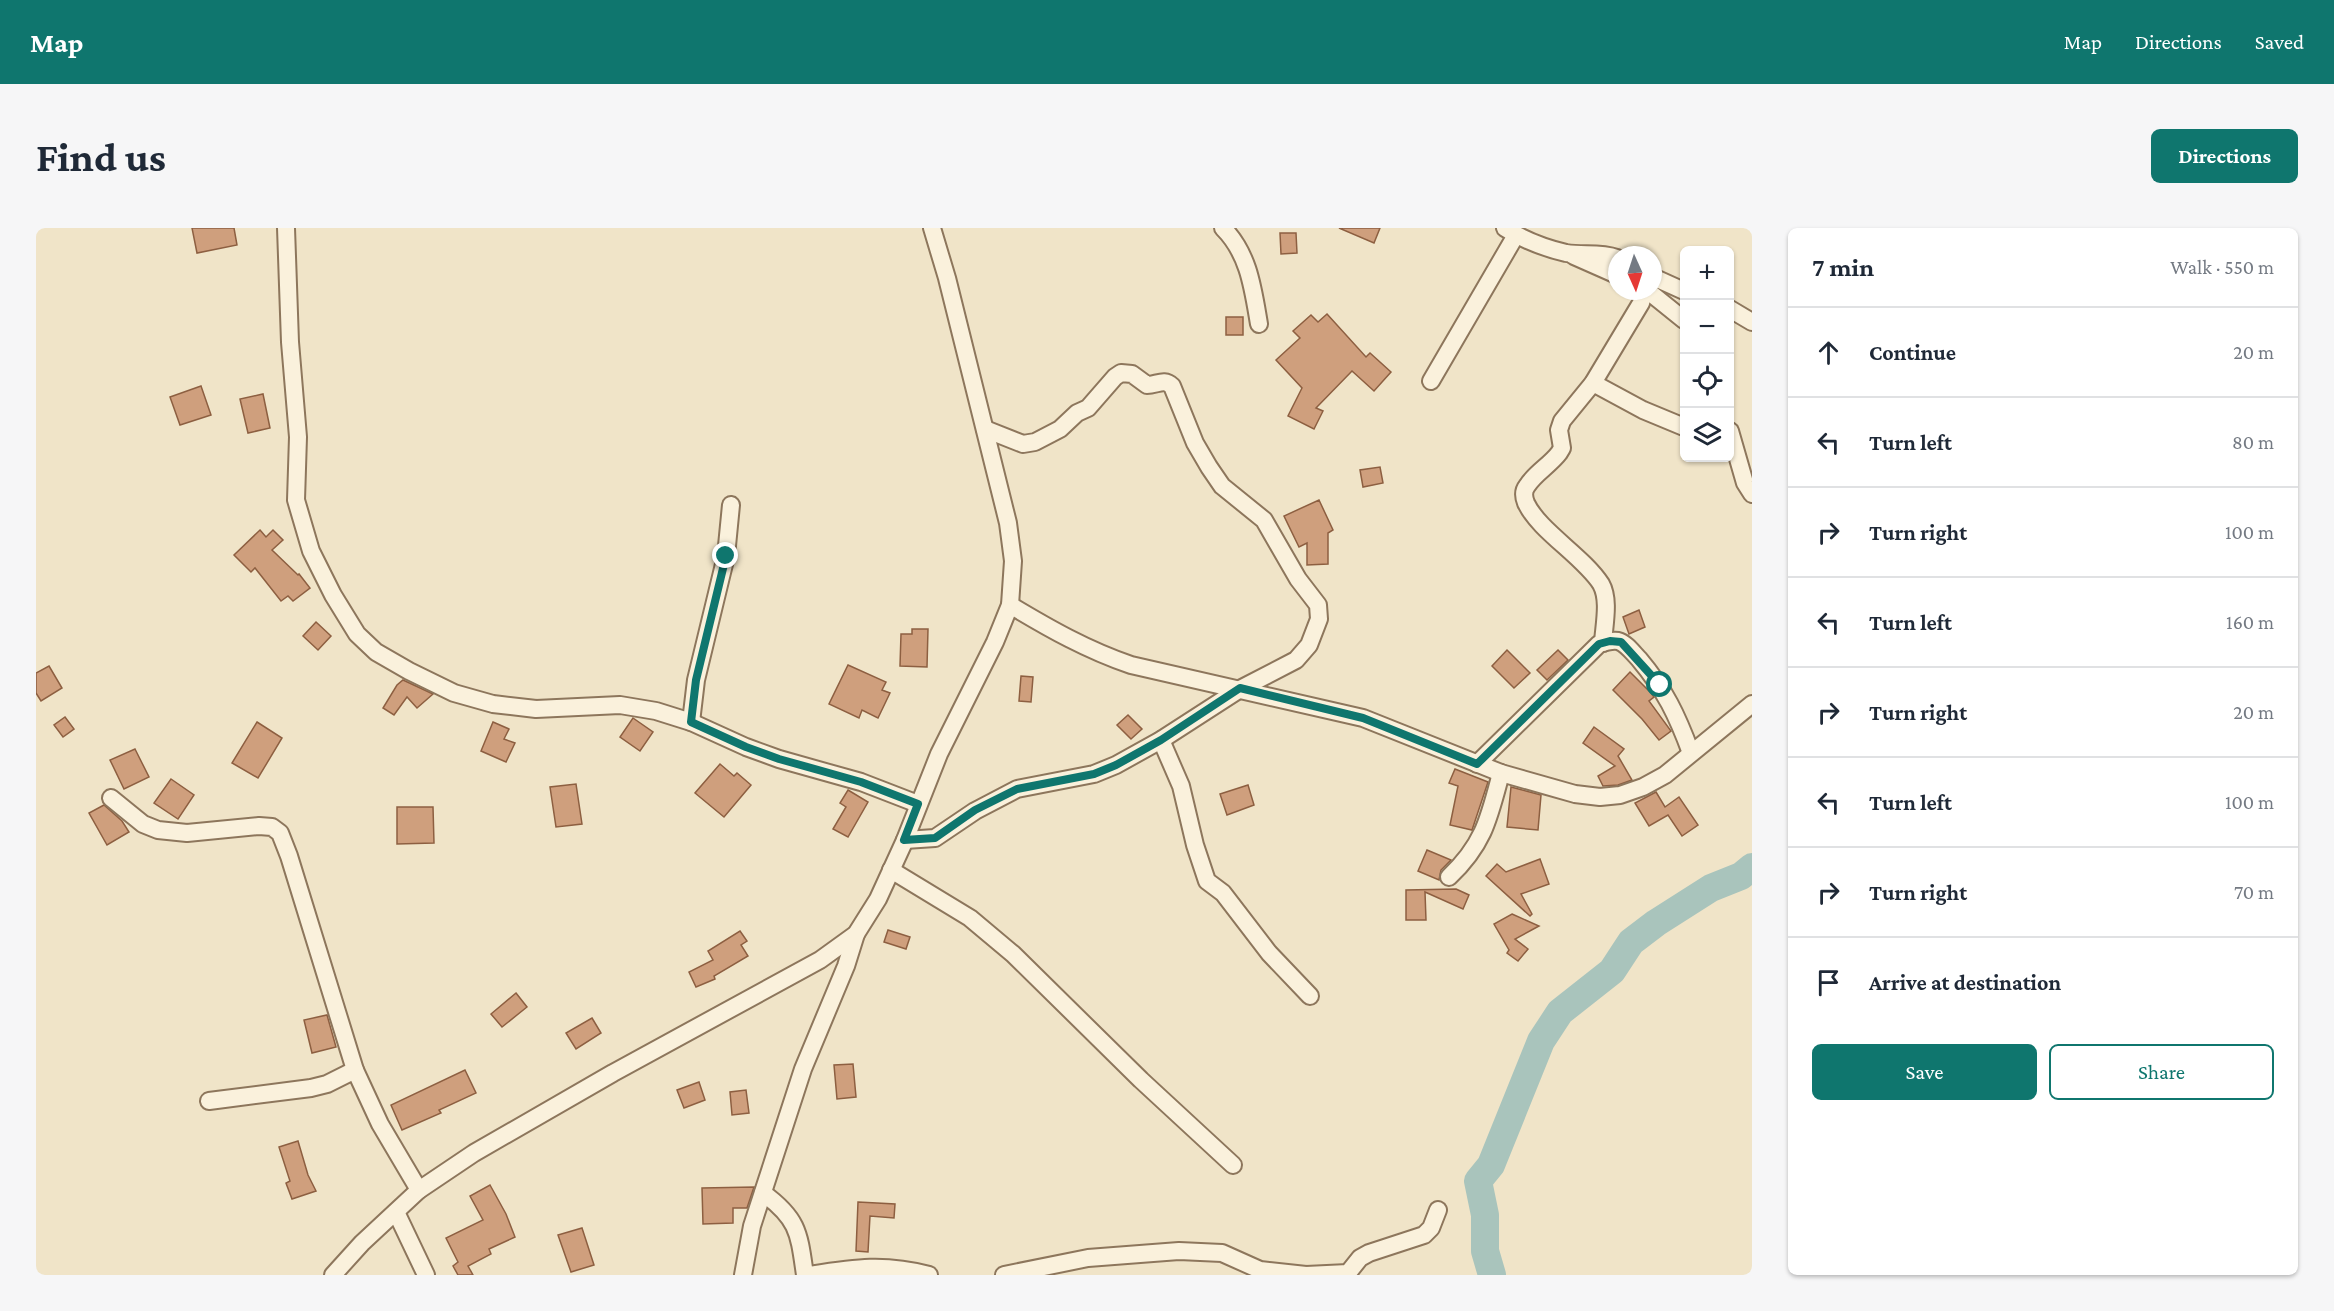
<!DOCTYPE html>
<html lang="en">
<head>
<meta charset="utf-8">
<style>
	body { margin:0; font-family:"Crimson Pro",serif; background:#f6f6f7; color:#1f2937 }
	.controls { position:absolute; right:18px; top:18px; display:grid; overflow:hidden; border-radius:9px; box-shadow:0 2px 4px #0004 }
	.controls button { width:54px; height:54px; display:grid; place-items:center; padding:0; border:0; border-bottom:2px solid #e0e1e3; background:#fff; color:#1f2937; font:30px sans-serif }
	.compass { position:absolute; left:1572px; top:18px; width:54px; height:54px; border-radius:50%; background:#fff; box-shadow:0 2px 4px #0004; rotate:177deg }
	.stop { position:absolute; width:18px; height:18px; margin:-14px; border:4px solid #0f766e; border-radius:50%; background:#fff }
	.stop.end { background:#0f766e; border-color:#fff; box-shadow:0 2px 6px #0008 }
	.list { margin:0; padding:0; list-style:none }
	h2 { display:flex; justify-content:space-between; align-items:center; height:78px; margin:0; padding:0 24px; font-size:26px }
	h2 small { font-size:20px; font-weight:400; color:#747a83 }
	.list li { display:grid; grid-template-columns:39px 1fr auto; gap:18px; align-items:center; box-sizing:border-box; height:90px; padding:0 24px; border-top:2px solid #e0e1e3 }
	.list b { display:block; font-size:22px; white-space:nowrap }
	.list em { font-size:20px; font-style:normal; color:#747a83 }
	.actions { display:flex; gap:12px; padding:18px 24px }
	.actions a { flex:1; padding:14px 0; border:2px solid #0f766e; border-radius:9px; text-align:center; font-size:21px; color:#0f766e }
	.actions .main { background:#0f766e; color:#fff }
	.icon { flex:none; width:33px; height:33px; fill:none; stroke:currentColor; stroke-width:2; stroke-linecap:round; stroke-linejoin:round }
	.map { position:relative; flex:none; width:1716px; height:1047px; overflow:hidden; border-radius:9px }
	header { display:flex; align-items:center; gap:36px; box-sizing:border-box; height:84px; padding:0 30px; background:#0f766e; color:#fff }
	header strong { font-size:28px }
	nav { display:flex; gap:33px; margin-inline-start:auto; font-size:21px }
	.intro { display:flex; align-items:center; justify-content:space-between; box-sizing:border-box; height:144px; padding:0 36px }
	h1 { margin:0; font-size:42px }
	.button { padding:15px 27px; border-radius:9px; background:#0f766e; color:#fff; font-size:21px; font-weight:700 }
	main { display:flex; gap:36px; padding:0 36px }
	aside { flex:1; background:#fff; border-radius:9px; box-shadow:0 2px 4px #0004 }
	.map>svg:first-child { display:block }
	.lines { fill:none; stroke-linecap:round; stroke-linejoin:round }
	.river { stroke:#a9c4bc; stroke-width:28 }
	.building { fill:#cf9f7d; stroke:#8d5f41; stroke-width:1.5 }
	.street-casing { stroke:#8d765c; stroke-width:20 }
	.street { stroke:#faf1dc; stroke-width:16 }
	.route { stroke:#0f766e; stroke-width:8 }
</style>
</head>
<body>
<header>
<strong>Map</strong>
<nav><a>Map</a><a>Directions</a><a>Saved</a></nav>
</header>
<div class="intro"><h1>Find us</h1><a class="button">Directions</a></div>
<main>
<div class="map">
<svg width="1716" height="1047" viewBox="0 0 1716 1047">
	<rect width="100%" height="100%" fill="#f0e4c8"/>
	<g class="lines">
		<path class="river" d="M1456,1047L1449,1023V987L1442,953L1455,937L1505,813L1524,784L1576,743L1595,714L1620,695L1675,660L1705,648L1716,639"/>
	</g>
	<g class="building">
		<path d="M156,0H198L201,17L161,25Z"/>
		<path d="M1303,0H1344L1338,15Z"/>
		<path d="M1244,5H1260L1261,25L1245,26Z"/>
		<path d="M1291,86L1330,129L1334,125L1355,144L1338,163L1316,143L1280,180L1287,183L1278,201L1252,188L1266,160L1240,132L1264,110L1257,103L1275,87L1282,94Z"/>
		<rect x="1190" y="89" width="17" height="18"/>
		<path d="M165,158L175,187L144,197L134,169Z"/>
		<path d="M227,166L234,200L212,205L204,171Z"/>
		<path d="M1344,239L1347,255L1327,259L1324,242Z"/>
		<path d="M1283,272L1297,302L1292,305V336L1271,337V315L1263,319L1248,288Z"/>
		<path d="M224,302L230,309L237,302L247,312L236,322L262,347L263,346L274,360L257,373L252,368L245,373L219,340L215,344L198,327Z"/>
		<path d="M1603,382L1609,399L1593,406L1587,389Z"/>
		<path d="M280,394L295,408L282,422L267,408Z"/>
		<path d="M876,401H892L891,439L864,438L865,406H876Z"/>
		<path d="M1471,422L1494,445L1478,460L1456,438Z"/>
		<path d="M1522,422L1532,432L1511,452L1501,442Z"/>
		<path d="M812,437L850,454L846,462L854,465L842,490L826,482L823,490L793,476Z"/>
		<path d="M13,438L26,460L5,473L0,465V445Z"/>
		<path d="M1594,444L1615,465L1618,469L1613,473L1635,503L1623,512L1606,491L1577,462Z"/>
		<path d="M985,448L997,449L995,474L983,473Z"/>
		<path d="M367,452L397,466L381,480L371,469L358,487L347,480L361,457Z"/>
		<path d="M1092,487L1106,501L1095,511L1081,497Z"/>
		<path d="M29,489L38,501L27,509L18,497Z"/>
		<path d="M597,490L617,504L604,523L584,509Z"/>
		<path d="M221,494L246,510L222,550L196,535Z"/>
		<path d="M457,494L473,501L468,511L479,515L470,534L445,523Z"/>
		<path d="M1558,499L1588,521L1582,528L1596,552L1582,557L1567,558L1562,548L1579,538L1547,515Z"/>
		<path d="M99,521L113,549L88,561L74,532Z"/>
		<path d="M684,536L698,548L701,545L715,557L688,589L659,565Z"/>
		<path d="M1419,541L1452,554L1436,602L1414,597L1422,558L1413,555Z"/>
		<path d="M135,551L158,567L142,591L118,575Z"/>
		<path d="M540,556L546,596L520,599L514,559Z"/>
		<path d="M1212,557L1218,577L1191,587L1184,566Z"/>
		<path d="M1475,559L1505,567L1502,602L1471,599Z"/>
		<path d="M812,562L832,574L812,609L797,601L810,579L804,575Z"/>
		<path d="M1620,564L1629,579L1643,569L1662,597L1646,608L1632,587L1613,598L1599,575Z"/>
		<path d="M68,577L86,593L93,604L71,617L53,585Z"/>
		<path d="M361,579H397L398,615L361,616Z"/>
		<path d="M1391,622L1415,632L1405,642L1403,652L1382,643Z"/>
		<path d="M1504,631L1513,656L1485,666L1496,686L1494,688L1450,648L1461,636L1470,644Z"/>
		<path d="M1420,661L1433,667L1427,681L1389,664L1390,692H1370V662Z"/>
		<path d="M1476,686L1503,698L1479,711L1492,721L1482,733L1471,725L1473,722L1458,696Z"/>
		<path d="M852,702L874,709L870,721L848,714Z"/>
		<path d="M704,703L711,713L705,717L712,728L678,748L679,751L660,759L653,744L677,732L672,723Z"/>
		<path d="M480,765L491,779L466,799L455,786Z"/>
		<path d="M291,787L300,819L276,825L268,792Z"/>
		<path d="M556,790L565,805L540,821L530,805Z"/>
		<path d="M817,836L820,869L801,871L798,837Z"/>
		<path d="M429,842L440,865L403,882L405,885L366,902L355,877Z"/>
		<path d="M663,854L669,872L648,880L641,862Z"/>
		<path d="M710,862L713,885L696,887L694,864Z"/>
		<path d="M262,913L272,947L280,963L256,971L250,955L254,953L243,919Z"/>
		<path d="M454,957L470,986L479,1009L453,1021L455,1026L432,1038L437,1047H422L417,1038L422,1034L410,1010L447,992L434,968Z"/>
		<path d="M718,959L711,980H697V995L667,996L666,960Z"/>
		<path d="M822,974L859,976L858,990L834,988L832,1024L820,1023Z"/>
		<path d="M546,1000L558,1037L535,1044L522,1007Z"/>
	</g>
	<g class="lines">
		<g class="street-casing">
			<g id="street">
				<path d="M250,0L254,114L262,209L260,272L275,323L297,367L321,406L340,424L373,443L418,465L457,476L500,481L584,477L620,483L655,494L710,519L743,531L825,554L882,576"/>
				<path d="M1187,0C1213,26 1217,61 1223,96"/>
				<path d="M1469,0C1486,11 1509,20 1530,25C1547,28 1563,24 1581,30"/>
				<path d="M1538,28L1581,47"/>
				<path d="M1617,49L1648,63"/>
				<path d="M1612,63L1648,92"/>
				<path d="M1694,81L1716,94"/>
				<path d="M1395,153L1480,7"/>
				<path d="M1557,155L1607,182L1648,199"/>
				<path d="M1694,203L1709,255L1716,266"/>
				<path d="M974,377C1014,401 1051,422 1095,437L1327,490L1465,545L1539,566L1564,569L1584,567L1607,559L1629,547L1716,476"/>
				<path d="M1567,415C1568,397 1574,372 1565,356C1547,328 1503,303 1490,275C1488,270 1487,263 1491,258C1498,246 1514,237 1523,225L1526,220L1523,202L1526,193L1557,155L1605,75L1608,63"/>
				<path d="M655,494L660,452L690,328L695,277"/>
				<path d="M1125,512L1145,558L1159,617L1171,653L1187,665L1233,725L1274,768"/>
				<path d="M1441,536L1563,416C1569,414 1575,412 1582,413C1590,415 1597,425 1603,431C1629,462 1641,487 1655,525"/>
				<path d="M75,570L107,596L122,602L151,605L223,598L236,599L244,605L253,628L319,842L344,896L383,962"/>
				<path d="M869,612L899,610L939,583L981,561L1058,546L1080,537L1125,512L1204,461L1260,432L1273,417L1283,391L1282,377L1262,351L1228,292L1186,258L1173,239L1159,215L1136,158C1128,150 1121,157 1111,157L1096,146L1085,145L1079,149L1052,180L1041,185L1024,201L999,214L987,216L949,201"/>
				<path d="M855,642L934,690L977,726L1105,852L1197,937"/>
				<path d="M1413,649C1448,616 1453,590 1465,545"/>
				<path d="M173,873L275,860L291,856L319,842"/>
				<path d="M727,965C763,991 763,1006 769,1047"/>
				<path d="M360,984L390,1047"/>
				<path d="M297,1047L326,1015L383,962L438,925L577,845L784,732L820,706L842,671L869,612L903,526L959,414L974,377L977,333L972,295L911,50L896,0"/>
				<path d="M707,1047L716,998L767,841L810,738L820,706"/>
				<path d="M773,1047C818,1040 848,1035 893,1047"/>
				<path d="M968,1047L1052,1030L1143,1023L1186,1025L1224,1042L1270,1047"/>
				<path d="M1270,1047L1312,1045L1324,1030L1333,1025L1388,1007L1395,1000L1402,982"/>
			</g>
		</g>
		<use href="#street" class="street"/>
	</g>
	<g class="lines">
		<path class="route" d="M690,328L660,452L655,494L710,519L743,531L825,554L882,576L868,612L899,610L939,582L981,561L1058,546L1080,537L1125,512L1204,460L1327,490L1441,536L1563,416L1574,413L1585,414L1624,457"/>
	</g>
</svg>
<div class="controls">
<button>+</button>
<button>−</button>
<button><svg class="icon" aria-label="locate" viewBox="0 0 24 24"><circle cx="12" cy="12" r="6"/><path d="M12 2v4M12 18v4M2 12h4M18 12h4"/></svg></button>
<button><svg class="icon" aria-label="layers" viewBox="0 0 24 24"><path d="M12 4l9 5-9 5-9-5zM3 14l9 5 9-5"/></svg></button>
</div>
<svg class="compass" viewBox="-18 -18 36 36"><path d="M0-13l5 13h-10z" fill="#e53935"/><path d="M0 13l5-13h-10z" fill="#747a83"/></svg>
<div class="stop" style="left:1624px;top:457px"></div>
<div class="stop end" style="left:690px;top:328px"></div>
</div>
<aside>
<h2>7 min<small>Walk · 550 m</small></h2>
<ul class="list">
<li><svg class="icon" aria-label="ahead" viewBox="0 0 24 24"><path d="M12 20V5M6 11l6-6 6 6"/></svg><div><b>Continue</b></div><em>20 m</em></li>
<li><svg class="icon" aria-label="left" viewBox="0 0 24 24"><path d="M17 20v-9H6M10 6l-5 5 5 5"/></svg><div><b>Turn left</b></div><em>80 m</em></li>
<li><svg class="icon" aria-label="right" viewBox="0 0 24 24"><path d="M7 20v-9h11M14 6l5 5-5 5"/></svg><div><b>Turn right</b></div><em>100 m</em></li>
<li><svg class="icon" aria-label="left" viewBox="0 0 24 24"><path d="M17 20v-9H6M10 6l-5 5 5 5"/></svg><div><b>Turn left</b></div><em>160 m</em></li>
<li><svg class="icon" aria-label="right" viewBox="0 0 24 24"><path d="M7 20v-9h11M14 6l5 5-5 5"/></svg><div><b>Turn right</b></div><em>20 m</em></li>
<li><svg class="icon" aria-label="left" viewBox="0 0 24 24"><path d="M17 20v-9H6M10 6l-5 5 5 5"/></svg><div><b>Turn left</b></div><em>100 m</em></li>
<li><svg class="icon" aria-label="right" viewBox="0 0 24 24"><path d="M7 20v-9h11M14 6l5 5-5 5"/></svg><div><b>Turn right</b></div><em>70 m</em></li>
<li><svg class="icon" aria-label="arrive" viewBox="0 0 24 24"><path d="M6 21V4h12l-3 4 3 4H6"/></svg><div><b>Arrive at destination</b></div></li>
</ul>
<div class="actions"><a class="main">Save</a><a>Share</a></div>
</aside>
</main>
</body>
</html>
